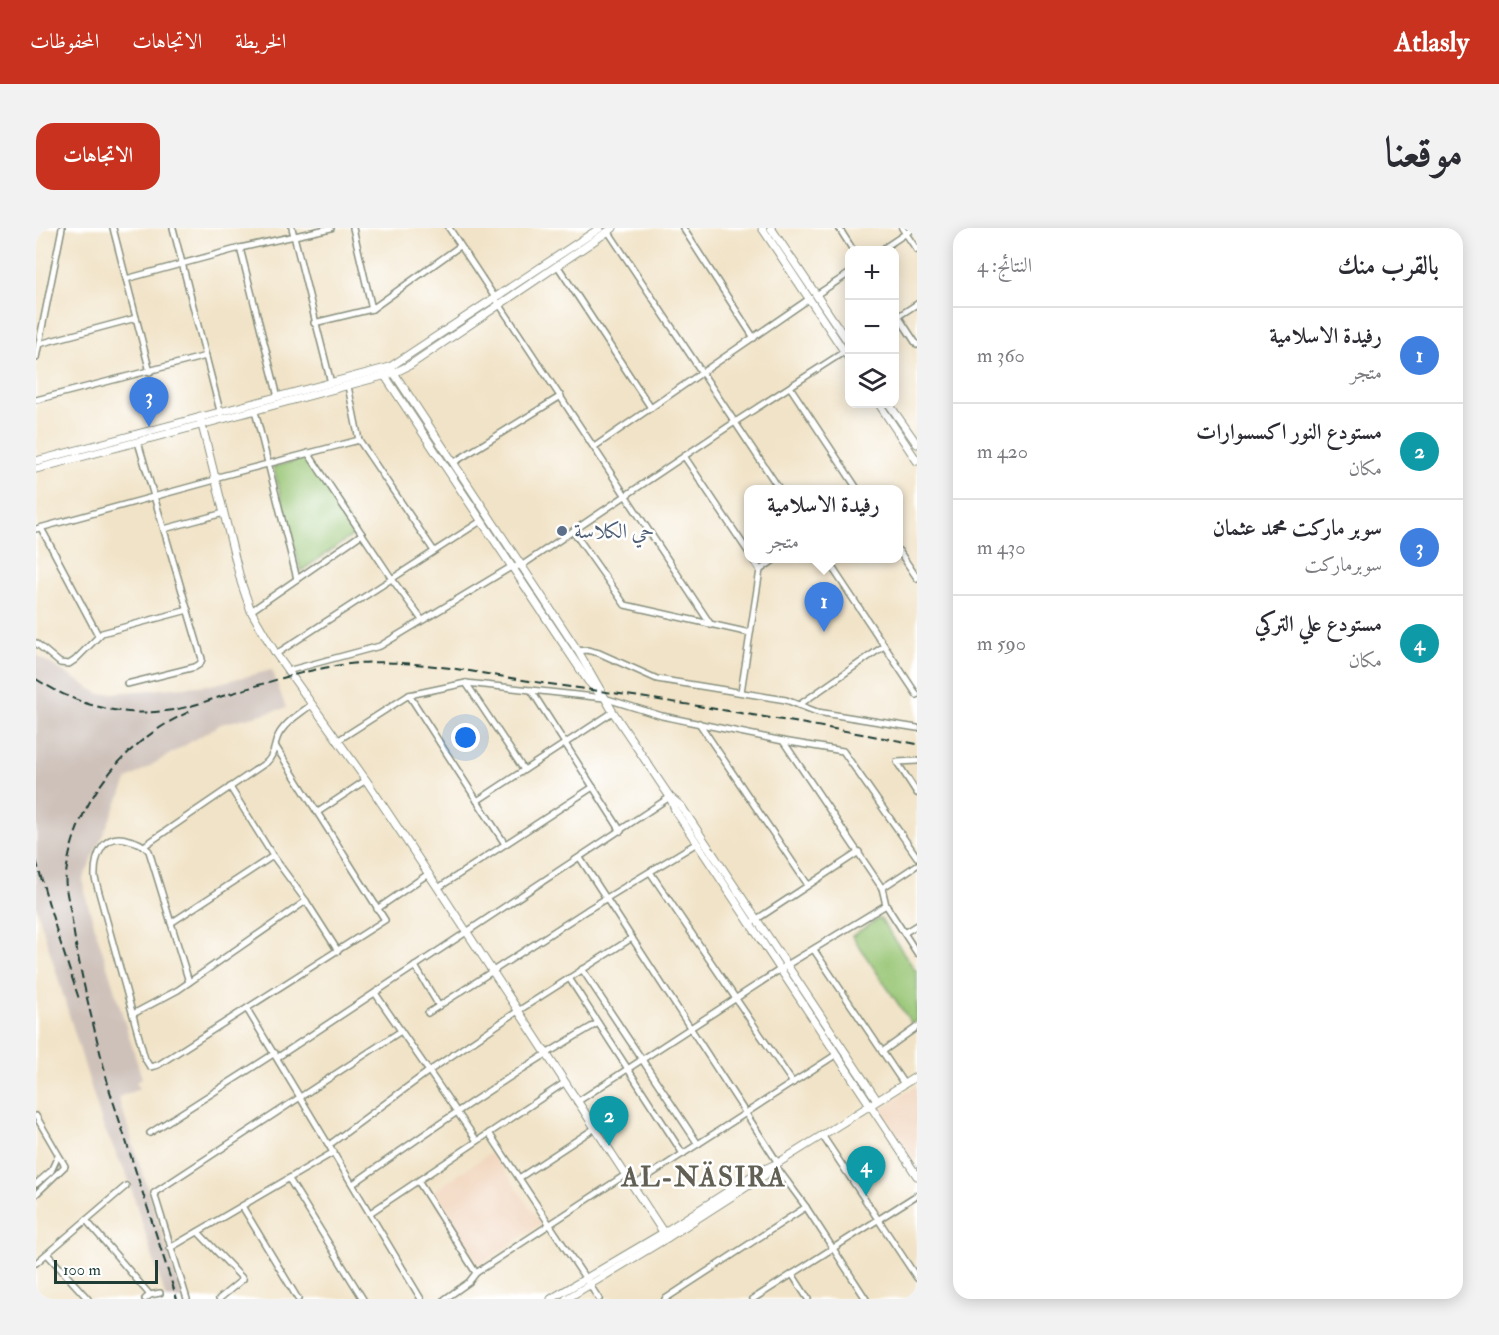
<!DOCTYPE html>
<html lang="ar">
<head>
<meta charset="utf-8">
<style>
	body { margin:0; font-family:"IM FELL Double Pica",Amiri,serif; background:#f2f2f3; color:#2b2b33; direction:rtl }
	.controls { position:absolute; right:18px; top:18px; display:grid; overflow:hidden; border-radius:12px; box-shadow:0 3px 15px #0003 }
	.controls button { width:54px; height:54px; display:grid; place-items:center; padding:0; border:0; border-bottom:2px solid #e1e1e2; background:#fff; color:#2b2b33; font:30px sans-serif }
	.scale { position:absolute; left:18px; bottom:15px; width:104px; box-sizing:border-box; padding-left:6px; border:3px solid #1f3d34; border-top:0; font-size:16px; line-height:21px; white-space:nowrap; color:#1f3d34; -webkit-text-stroke:4px #fff; paint-order:stroke }
	.you { position:absolute; left:430px; top:510px; width:21px; height:21px; margin:-15px; border:4px solid #fff; border-radius:50%; background:#1a73e8; box-shadow:0 0 0 9px #1a73e833 }
	.badge { display:grid; place-items:center; width:39px; height:39px; border-radius:50%; background:#c8321e; color:#fff; font-size:20px; font-weight:700 }
	.pin { position:absolute; translate:-50% -50px; filter:drop-shadow(0 2px 3px #0008) }
	.pin::after { content:''; position:absolute; top:32px; width:21px; height:18px; background:inherit; clip-path:polygon(0 0,100% 0,50% 100%) }
	.popup { position:absolute; left:708px; top:257px; width:159px; height:78px; box-sizing:border-box; display:grid; place-content:center; border-radius:12px; background:#fff; filter:drop-shadow(0 2px 4px #0005); font-size:20px; white-space:nowrap; color:#7c7c81 }
	.popup b { font-size:22px; color:#2b2b33 }
	.popup::after { content:''; position:absolute; left:50%; top:100%; margin-left:-12px; border:12px solid transparent; border-top-color:#fff }
	.list { margin:0; padding:0; list-style:none }
	h2 { display:flex; justify-content:space-between; align-items:center; height:78px; margin:0; padding:0 24px; font-size:26px }
	h2 small { font-size:20px; font-weight:400; color:#7c7c81 }
	.list li { display:grid; grid-template-columns:39px 1fr auto; gap:18px; align-items:center; box-sizing:border-box; height:96px; padding:0 24px; border-top:2px solid #e1e1e2 }
	.list b { display:block; font-size:22px; white-space:nowrap }
	.list p { margin:0; font-size:20px; white-space:nowrap; color:#7c7c81 }
	.list em { font-size:20px; font-style:normal; color:#7c7c81 }
	.icon { flex:none; width:33px; height:33px; fill:none; stroke:currentColor; stroke-width:2; stroke-linecap:round; stroke-linejoin:round }
	.map { position:relative; flex:none; width:881px; height:1071px; overflow:hidden; direction:ltr; border-radius:18px }
	header { display:flex; align-items:center; gap:36px; box-sizing:border-box; height:84px; padding:0 30px; background:#c8321e; color:#fff }
	header strong { font-size:28px }
	nav { display:flex; gap:33px; margin-inline-start:auto; font-size:21px }
	.intro { display:flex; align-items:center; justify-content:space-between; box-sizing:border-box; height:144px; padding:0 36px }
	h1 { margin:0; font-size:42px }
	.button { padding:15px 27px; border-radius:18px; background:#c8321e; color:#fff; font-size:21px; font-weight:700 }
	main { display:flex; gap:36px; padding:0 36px }
	aside { flex:1; background:#fff; border-radius:18px; box-shadow:0 3px 15px #0003 }
	.map>svg:first-child { display:block }
	.built { fill:#f1d5bd }
	.industrial { fill:#cec1ba }
	.green { fill:#97c573; stroke:#5b8154; stroke-width:1.5 }
	.lines { fill:none; stroke-linecap:round; stroke-linejoin:round }
	.minor-casing { stroke:#88907e; stroke-width:8 }
	.tertiary-casing { stroke:#88907e; stroke-width:9 }
	.minor { stroke:#fff; stroke-width:5 }
	.tertiary { stroke:#fff; stroke-width:7 }
	.rail { stroke:#1f3d34; stroke-width:2; stroke-dasharray:9 4.5; stroke-linecap:butt }
	.service-dot { fill:#5c6f8a; stroke:#fff; stroke-width:2 }
	.labels { text-anchor:middle; dominant-baseline:central; stroke-width:5; stroke-linejoin:round; paint-order:stroke }
	.service-label { font-size:21px; fill:#4e5e75; stroke:#fff; text-anchor:start }
	.district-label { font-size:27px; font-weight:bold; letter-spacing:1.5px; fill:#626054; stroke:#fff }
</style>
</head>
<body>
<header>
<strong>Atlasly</strong>
<nav><a>الخريطة</a><a>الاتجاهات</a><a>المحفوظات</a></nav>
</header>
<div class="intro"><h1>موقعنا</h1><a class="button">الاتجاهات</a></div>
<main>
<aside>
<h2>بالقرب منك<small>النتائج: 4</small></h2>
<ul class="list">
<li><span class="badge" style="background:#3f7fe0">1</span><div><b>رفيدة الاسلامية</b><p>متجر</p></div><em>360 m</em></li>
<li><span class="badge" style="background:#0f9aa8">2</span><div><b>مستودع النور اكسسوارات</b><p>مكان</p></div><em>420 m</em></li>
<li><span class="badge" style="background:#3f7fe0">3</span><div><b>سوبر ماركت محمد عثمان</b><p>سوبرماركت</p></div><em>430 m</em></li>
<li><span class="badge" style="background:#0f9aa8">4</span><div><b>مستودع علي التركي</b><p>مكان</p></div><em>590 m</em></li>
</ul>
</aside>
<div class="map">
<svg width="881" height="1071" viewBox="0 0 881 1071">
	<rect width="100%" height="100%" fill="#fff"/>
	<filter id="ink" filterUnits="userSpaceOnUse"><feTurbulence type="fractalNoise" baseFrequency=".0167" numOctaves="2"/><feDisplacementMap in="SourceGraphic" scale="12" xChannelSelector="R" yChannelSelector="G"/><feConvolveMatrix kernelMatrix="1 2 1 2 8 2 1 2 1" color-interpolation-filters="sRGB"/></filter>
	<filter id="wash" filterUnits="userSpaceOnUse"><feTurbulence type="fractalNoise" baseFrequency=".008" numOctaves="4" result="noise"/><feDisplacementMap in="SourceGraphic" scale="24" xChannelSelector="R" yChannelSelector="G"/><feGaussianBlur stdDeviation="1.35" result="paint"/><feColorMatrix in="noise" values="0 0 0 0 0 0 0 0 0 0 0 0 0 0 0 0 0 1.4 0 .05"/><feComposite in="paint" operator="in"/></filter>
	<g filter="url(#wash)">
		<rect width="100%" height="100%" fill="#f1e3c7"/>
		<g class="built">
			<path d="M881,857V936L844,882Z"/>
			<path d="M456,924L505,996L440,1039L393,966Z"/>
		</g>
		<path class="industrial" d="M0,427L64,466L175,457L236,442L250,480L185,496L92,551L47,651L48,664L106,850L100,854L103,861L82,869L147,1071H130L92,950L67,898L0,678Z"/>
		<g class="green">
			<path d="M270,230L320,305L265,343L237,239Z"/>
			<path d="M844,690L881,745V793L876,796L816,708Z"/>
		</g>
	</g>
	<g filter="url(#ink)">
		<g class="lines">
			<g class="minor-casing">
				<g id="minor">
					<path d="M77,0L114,144"/>
					<path d="M137,0L185,187"/>
					<path d="M256,0L295,155"/>
					<path d="M317,0L336,81"/>
					<path d="M413,0L675,397"/>
					<path d="M647,0L718,110"/>
					<path d="M803,0L817,22"/>
					<path d="M866,0L881,22"/>
					<path d="M572,3L744,262"/>
					<path d="M204,20L242,169"/>
					<path d="M845,22L878,0"/>
					<path d="M521,37L615,180"/>
					<path d="M90,51L204,20L295,0"/>
					<path d="M780,67L814,45"/>
					<path d="M862,88L881,117"/>
					<path d="M858,91L881,76"/>
					<path d="M278,95L336,81L424,18"/>
					<path d="M3,116L100,90"/>
					<path d="M0,130L26,0"/>
					<path d="M312,158L323,212L398,323"/>
					<path d="M754,159L822,262"/>
					<path d="M0,172L170,128"/>
					<path d="M219,183L261,351"/>
					<path d="M558,219L773,71"/>
					<path d="M272,225L356,351L386,392"/>
					<path d="M648,228L713,325"/>
					<path d="M417,235L525,168"/>
					<path d="M178,250L323,212"/>
					<path d="M5,300L62,407"/>
					<path d="M0,301L179,252"/>
					<path d="M128,301L188,285"/>
					<path d="M537,303L589,377L714,405"/>
					<path d="M863,323L881,350"/>
					<path d="M790,330L881,467"/>
					<path d="M724,342L741,330"/>
					<path d="M215,383L326,306"/>
					<path d="M0,415L24,435L33,436L39,432L66,405L152,382"/>
					<path d="M542,423L551,422L563,425L621,451L750,472L781,484L881,500"/>
					<path d="M240,426L445,293"/>
					<path d="M251,443L344,418L475,339L485,338L699,194L814,120"/>
					<path d="M430,455L488,542"/>
					<path d="M91,456L159,439L164,436L166,431L102,214"/>
					<path d="M495,462L585,603"/>
					<path d="M705,464L724,342L716,330"/>
					<path d="M373,467L469,616"/>
					<path d="M763,477L848,418"/>
					<path d="M663,495L772,657"/>
					<path d="M301,513L373,467L430,455L568,470L626,488L747,513L807,523L881,629"/>
					<path d="M747,513L846,660L850,677L881,725"/>
					<path d="M881,533L861,534L881,565"/>
					<path d="M194,559L237,628L270,673L302,723"/>
					<path d="M441,573L577,484"/>
					<path d="M282,584L330,552"/>
					<path d="M108,618L231,534C241,524 237,513 245,503C252,492 265,485 275,477"/>
					<path d="M544,630L742,935"/>
					<path d="M614,644L757,855"/>
					<path d="M402,660L557,559"/>
					<path d="M846,660L881,637"/>
					<path d="M341,681L392,646"/>
					<path d="M135,695L237,628"/>
					<path d="M715,695L823,624"/>
					<path d="M868,705L881,697"/>
					<path d="M778,722L868,856"/>
					<path d="M379,738L403,778"/>
					<path d="M546,741L662,916"/>
					<path d="M533,750L647,926"/>
					<path d="M153,754L113,623C107,616 101,614 93,612C67,603 58,629 59,650L109,831L114,839L122,837L349,692L240,519"/>
					<path d="M339,765L441,913"/>
					<path d="M211,781L385,1071"/>
					<path d="M392,785L551,682L661,615"/>
					<path d="M97,786L142,762L270,673"/>
					<path d="M846,824L881,799"/>
					<path d="M242,829L634,569"/>
					<path d="M541,874L751,737L850,677"/>
					<path d="M0,888L29,938L0,966"/>
					<path d="M114,905L239,825"/>
					<path d="M453,905L563,1071"/>
					<path d="M786,907L881,1050"/>
					<path d="M293,917L393,843L482,783L596,710"/>
					<path d="M739,937L770,979L830,1071"/>
					<path d="M483,950L559,900"/>
					<path d="M253,951L327,1071"/>
					<path d="M382,953L440,1045"/>
					<path d="M0,956L15,943L22,928"/>
					<path d="M317,956C397,900 477,844 562,795"/>
					<path d="M597,958L801,826"/>
					<path d="M206,978L262,1071"/>
					<path d="M334,985L528,855"/>
					<path d="M50,992L114,1067"/>
					<path d="M162,1004L207,1051L183,1071"/>
					<path d="M134,1020L298,924"/>
					<path d="M11,1026L52,1071"/>
					<path d="M0,1035L90,958"/>
					<path d="M756,1046L772,1071"/>
					<path d="M109,1071L114,1067L124,1065"/>
					<path d="M151,1071L118,965L365,803"/>
					<path d="M409,1071L433,1054L440,1045L589,947"/>
					<path d="M629,1071L770,979"/>
					<path d="M717,1071L881,967"/>
				</g>
			</g>
			<g class="tertiary-casing">
				<g id="tertiary">
					<path d="M726,0L814,132"/>
					<path d="M735,0L814,117"/>
					<path d="M354,139L542,423L577,484L634,569L645,578L841,872"/>
					<path d="M347,145L552,453L566,468"/>
					<path d="M843,176L881,233"/>
					<path d="M853,176L881,216"/>
					<path d="M164,189L205,354L215,383L240,426L330,552L402,660L631,1010"/>
					<path d="M0,233L354,139L564,0"/>
					<path d="M0,241L358,145L374,137L577,0"/>
					<path d="M634,569L639,582L881,948"/>
					<path d="M515,1071L627,1005L722,944L742,935L881,848"/>
					<path d="M530,1071L631,1010L729,947L737,939"/>
				</g>
			</g>
			<use href="#minor" class="minor"/>
			<use href="#tertiary" class="tertiary"/>
			<g class="rail">
				<path d="M0,451C39,476 82,489 129,483C150,481 170,473 190,467C233,454 277,439 322,435C383,431 446,446 506,455C632,472 756,493 881,516"/>
				<path d="M0,632L20,701L44,774"/>
				<path d="M69,848L141,1071"/>
				<path d="M72,856C58,799 43,744 35,686C33,674 28,658 30,646C39,573 89,512 155,483"/>
			</g>
		</g>
	</g>
	<circle class="service-dot" cx="526" cy="303" r="6"/>
	<g class="labels">
		<g class="service-label">
			<text x="538" y="303">حي الكلاسة</text>
		</g>
		<g class="district-label">
			<text x="668" y="949">AL-NÄSIRA</text>
		</g>
	</g>
</svg>
<div class="controls">
<button>+</button>
<button>−</button>
<button><svg class="icon" aria-label="layers" viewBox="0 0 24 24"><path d="M12 4l9 5-9 5-9-5zM3 14l9 5 9-5"/></svg></button>
</div>
<div class="scale">100 m</div>
<div class="you"></div>
<div class="pin badge" style="left:788px;top:404px;background:#3f7fe0">1</div>
<div class="popup"><b>رفيدة الاسلامية</b>متجر</div>
<div class="pin badge" style="left:573px;top:918px;background:#0f9aa8">2</div>
<div class="pin badge" style="left:113px;top:199px;background:#3f7fe0">3</div>
<div class="pin badge" style="left:830px;top:968px;background:#0f9aa8">4</div>
</div>
</main>
</body>
</html>
